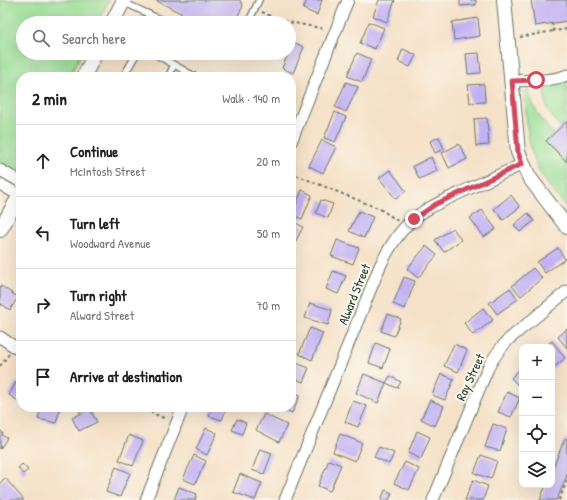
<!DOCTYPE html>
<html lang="en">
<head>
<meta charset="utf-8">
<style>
	body { margin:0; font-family:"Patrick Hand",sans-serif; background:#f2f2f2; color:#202124 }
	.controls { position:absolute; right:12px; bottom:12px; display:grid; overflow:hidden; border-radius:8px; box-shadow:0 4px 16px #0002 }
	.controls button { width:36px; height:36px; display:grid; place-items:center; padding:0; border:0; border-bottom:1px solid #e0e0e0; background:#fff; color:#202124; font:20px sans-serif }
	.stop { position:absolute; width:12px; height:12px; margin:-9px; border:3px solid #d1495b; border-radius:50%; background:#fff }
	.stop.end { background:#d1495b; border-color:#fff; box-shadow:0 1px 4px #0008 }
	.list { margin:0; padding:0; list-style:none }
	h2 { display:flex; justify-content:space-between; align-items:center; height:52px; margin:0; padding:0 16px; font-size:17px }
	h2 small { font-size:13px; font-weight:400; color:#757577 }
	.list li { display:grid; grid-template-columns:26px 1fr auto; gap:12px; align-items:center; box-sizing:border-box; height:72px; padding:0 16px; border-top:1px solid #e0e0e0 }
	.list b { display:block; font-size:15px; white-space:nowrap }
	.list p { margin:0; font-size:13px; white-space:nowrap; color:#757577 }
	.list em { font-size:13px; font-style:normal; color:#757577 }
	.icon { flex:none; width:22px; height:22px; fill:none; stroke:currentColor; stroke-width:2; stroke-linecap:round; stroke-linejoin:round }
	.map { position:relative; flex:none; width:567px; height:500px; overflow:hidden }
	.search { position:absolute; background:#fff; box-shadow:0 4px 16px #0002; left:16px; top:16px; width:280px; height:44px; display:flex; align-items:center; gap:10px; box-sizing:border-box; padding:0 14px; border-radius:22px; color:#757577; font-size:15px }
	.panel { position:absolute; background:#fff; box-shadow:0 4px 16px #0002; left:16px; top:72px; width:280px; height:340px; border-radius:16px }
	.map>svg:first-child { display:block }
	.green { fill:#99de96; stroke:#5c8e65 }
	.building { fill:#c2b1f4 }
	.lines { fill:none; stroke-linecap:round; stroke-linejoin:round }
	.service-casing { stroke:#6a7667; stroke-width:8 }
	.minor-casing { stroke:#6a7667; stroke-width:13 }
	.tertiary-casing { stroke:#6a7667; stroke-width:16 }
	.path { stroke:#6a7667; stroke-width:2; stroke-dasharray:3 3; stroke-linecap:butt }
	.service { stroke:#fff; stroke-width:5.5 }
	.minor { stroke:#fff; stroke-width:11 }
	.tertiary { stroke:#fff; stroke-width:14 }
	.route { stroke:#d1495b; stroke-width:5 }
	.labels { text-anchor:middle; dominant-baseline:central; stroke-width:4; stroke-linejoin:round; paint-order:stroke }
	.street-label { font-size:13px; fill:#1f3d34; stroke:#fbf7ec }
</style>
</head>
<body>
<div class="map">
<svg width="567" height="500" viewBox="0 0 567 500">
	<rect width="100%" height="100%" fill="#fbf7ec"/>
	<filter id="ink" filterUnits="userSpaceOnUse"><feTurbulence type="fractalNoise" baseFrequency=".025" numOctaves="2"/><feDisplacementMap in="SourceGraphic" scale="8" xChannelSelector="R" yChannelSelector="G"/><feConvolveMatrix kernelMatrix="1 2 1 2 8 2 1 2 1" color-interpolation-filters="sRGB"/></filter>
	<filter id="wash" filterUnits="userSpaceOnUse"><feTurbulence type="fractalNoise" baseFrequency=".012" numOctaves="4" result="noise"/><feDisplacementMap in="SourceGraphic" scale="16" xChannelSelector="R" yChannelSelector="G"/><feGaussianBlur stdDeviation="0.9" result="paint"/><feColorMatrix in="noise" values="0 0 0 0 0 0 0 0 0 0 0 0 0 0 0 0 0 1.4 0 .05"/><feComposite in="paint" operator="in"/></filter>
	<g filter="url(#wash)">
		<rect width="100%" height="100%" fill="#f5e1c7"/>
		<g class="green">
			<path d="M0,0H109L97,23H23V53H82L69,77H21V171L17,172L0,163Z"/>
			<path d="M567,80V110L565,112L567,115V121L560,127C549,115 541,101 547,84Z"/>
			<path d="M529,89C532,108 541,120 554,134L546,141L567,162V208C558,197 548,186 541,174C527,149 526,121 525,93V91Z"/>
		</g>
		<g id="blocks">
			<g class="building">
				<path d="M155,0H240L243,6L234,23H200Z"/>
				<path d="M307,0H322L317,15L303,9Z"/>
				<path d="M379,0H395L387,22L373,16Z"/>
				<path d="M460,0H476V5L460,6Z"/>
				<path d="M531,0H567V21L535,26Z"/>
				<path d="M478,18L480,36L454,40L452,22Z"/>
				<path d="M369,22L384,28L375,49L360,43Z"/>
				<path d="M293,42L304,47L293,73L282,68Z"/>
				<path d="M403,49L416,55L410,67L398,61Z"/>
				<path d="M357,53L371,59L362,82L347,76Z"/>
				<path d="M479,53L481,73L468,74L466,54Z"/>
				<path d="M346,82L358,87L346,112L335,107Z"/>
				<path d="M484,84L485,102L470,103L468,85Z"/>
				<path d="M335,112L346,117L335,142L324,138Z"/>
				<path d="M487,118L489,145L476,146L474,119Z"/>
				<path d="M567,121V162L546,141Z"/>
				<path d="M439,137L444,149L435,153L430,141Z"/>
				<path d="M322,140L336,147L323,173L309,166Z"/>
				<path d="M459,144L467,159L449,168L442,153Z"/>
				<path d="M431,157L437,171L419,179L413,166Z"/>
				<path d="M390,170L406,191L396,199L379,178Z"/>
				<path d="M302,190L312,195L302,219L292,215Z"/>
				<path d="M511,195L520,207L503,220L494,209Z"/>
				<path d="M321,200L333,204L328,218L316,213Z"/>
				<path d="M482,210L496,229L484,237L470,218Z"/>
				<path d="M359,211L373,217L364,238L349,231Z"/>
				<path d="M528,213L534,221L520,232L514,225Z"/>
				<path d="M291,220L303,227L291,250Z"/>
				<path d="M453,228L461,240L444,252L435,240Z"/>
				<path d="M337,240L359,248L353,264L331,256Z"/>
				<path d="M426,246L437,255L418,278L407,269Z"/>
				<path d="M558,248L565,259L545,273L537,262Z"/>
				<path d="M533,268L542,278L521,296L512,286Z"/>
				<path d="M333,271L346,276L338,294L326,289Z"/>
				<path d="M404,277L415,281L405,309L393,304Z"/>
				<path d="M1,286L18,297L10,310L0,303V287Z"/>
				<path d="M510,288L518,299L497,314L489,303Z"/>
				<path d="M310,303L332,310L328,325L305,318Z"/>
				<path d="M483,308L493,320L473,335L464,323Z"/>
				<path d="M388,314L401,319L394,336L381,331Z"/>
				<path d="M310,328L323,333L312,360L299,354Z"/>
				<path d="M567,329V348L558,337Z"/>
				<path d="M552,341L565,358L552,369V347H545Z"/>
				<path d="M376,343L390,349L383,368L369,363Z"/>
				<path d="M454,344L467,350L458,372L444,366Z"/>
				<path d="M291,361L309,368L303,382L291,377Z"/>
				<path d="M522,367V389L511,378Z"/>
				<path d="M364,374L386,383L390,376L401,382L397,388L386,383L378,403L356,393Z"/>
				<path d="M441,374L454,379L445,400L432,395Z"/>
				<path d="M16,382L21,385V403L9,395Z"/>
				<path d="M291,391L300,395L292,413L277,407H291Z"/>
				<path d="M507,392L520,398L511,417L498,412Z"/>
				<path d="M430,400L444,406L435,426L421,419Z"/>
				<path d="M353,401L367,406L358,427L345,422Z"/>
				<path d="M41,407H52L60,409L56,423L38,419Z"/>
				<path d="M212,407H227L222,420L209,416Z"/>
				<path d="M258,407H271L268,412Z"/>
				<path d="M90,409L97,422L79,431L72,418Z"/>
				<path d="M264,414L287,425L279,442L256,430Z"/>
				<path d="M237,419L246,423L242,434L232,430Z"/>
				<path d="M493,424L507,429L500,451L485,447Z"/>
				<path d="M206,428L217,433L207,455L196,449Z"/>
				<path d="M0,430L3,433L2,435L7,438L0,449Z"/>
				<path d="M417,431L430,437L421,459L408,453Z"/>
				<path d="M340,434L362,443L355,461L333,452Z"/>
				<path d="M129,435L143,441L133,466L119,460Z"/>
				<path d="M565,438L567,439V475L557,500H540L546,485H552V470Z"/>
				<path d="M379,447L394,453L389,464L374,457Z"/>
				<path d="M260,449L272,453L264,474L252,470Z"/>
				<path d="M194,455L206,461L195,484L183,479Z"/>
				<path d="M481,455L497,461L491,479L474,473Z"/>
				<path d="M329,460L341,465L330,491L318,486Z"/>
				<path d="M405,462L419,469L409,490L394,483Z"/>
				<path d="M22,464L28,470L23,474L18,468Z"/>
				<path d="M116,467L130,473L120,497L106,492Z"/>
				<path d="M240,474L262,483L255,500L233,492Z"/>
				<path d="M5,478L24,500H0V483Z"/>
				<path d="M473,480L488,486L483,500H465Z"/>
				<path d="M179,487L197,494L195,500H174Z"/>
				<path d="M385,490L392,493L389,500H381Z"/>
			</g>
		</g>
	</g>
	<g filter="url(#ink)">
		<use href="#blocks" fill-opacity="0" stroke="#6a7667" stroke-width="1"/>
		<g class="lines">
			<g class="service-casing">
				<g id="service">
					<path d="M123,2L168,23"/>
					<path d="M144,23L149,14"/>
					<path d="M248,23L259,0"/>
					<path d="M153,53L196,77"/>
					<path d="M231,53H234"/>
					<path d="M123,77L137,53"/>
					<path d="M168,77L174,65"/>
				</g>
			</g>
			<g class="minor-casing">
				<g id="minor">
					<path d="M512,81C530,80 550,82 567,75"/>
					<path d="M291,142L348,0"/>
					<path d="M0,170L21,182"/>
					<path d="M0,184L21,196"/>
					<path d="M0,337L21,351"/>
					<path d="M146,500L183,407"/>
					<path d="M285,500L380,266C387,252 394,239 405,227C420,210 443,201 464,191C484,182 503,173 523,164"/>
					<path d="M433,500L488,368C494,357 500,348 509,339L567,291"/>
				</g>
			</g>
			<g class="tertiary-casing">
				<g id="tertiary">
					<path d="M504,0L518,152L529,177L567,227"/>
					<path d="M112,23L124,0"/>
					<path d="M83,77L96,53"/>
					<path d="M0,230L21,193"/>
				</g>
			</g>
			<g class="path">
				<path d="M262,12L279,20L325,29"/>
				<path d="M552,23L554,31L567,29"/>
				<path d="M520,37L554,31"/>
				<path d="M291,173L380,209L398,221"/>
				<path d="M0,306L1,304"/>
				<path d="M0,366L9,354"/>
				<path d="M77,407L80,413"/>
				<path d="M139,407L166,419"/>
				<path d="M79,411L86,407"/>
				<path d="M559,500L567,481"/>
			</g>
			<use href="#service" class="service"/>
			<use href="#minor" class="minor"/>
			<use href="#tertiary" class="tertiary"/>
		</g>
	</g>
	<g class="lines" filter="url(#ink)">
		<path class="route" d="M414,219L436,204L522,164L518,152L512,81L536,80"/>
	</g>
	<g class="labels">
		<g class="street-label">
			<text transform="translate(354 294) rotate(-68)">Alward Street</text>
			<text transform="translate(470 377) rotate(-65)">Ray Street</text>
		</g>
	</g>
</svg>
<div class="controls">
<button>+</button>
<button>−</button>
<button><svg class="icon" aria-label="locate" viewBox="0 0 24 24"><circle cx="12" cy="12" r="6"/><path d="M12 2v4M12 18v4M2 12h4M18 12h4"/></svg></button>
<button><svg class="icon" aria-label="layers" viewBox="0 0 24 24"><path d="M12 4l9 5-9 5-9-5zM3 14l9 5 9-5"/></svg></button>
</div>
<div class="stop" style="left:536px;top:80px"></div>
<div class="stop end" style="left:414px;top:219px"></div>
<div class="search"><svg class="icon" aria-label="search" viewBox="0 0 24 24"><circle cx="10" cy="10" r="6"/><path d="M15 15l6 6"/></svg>Search here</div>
<section class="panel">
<h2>2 min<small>Walk · 140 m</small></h2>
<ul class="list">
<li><svg class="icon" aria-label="ahead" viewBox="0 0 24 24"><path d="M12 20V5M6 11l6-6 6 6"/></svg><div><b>Continue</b><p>McIntosh Street</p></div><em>20 m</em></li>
<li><svg class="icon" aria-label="left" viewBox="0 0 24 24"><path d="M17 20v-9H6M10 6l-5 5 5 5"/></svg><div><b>Turn left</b><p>Woodward Avenue</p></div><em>50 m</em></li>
<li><svg class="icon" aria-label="right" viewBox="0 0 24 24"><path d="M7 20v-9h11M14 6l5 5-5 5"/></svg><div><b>Turn right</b><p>Alward Street</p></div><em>70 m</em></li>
<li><svg class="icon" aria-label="arrive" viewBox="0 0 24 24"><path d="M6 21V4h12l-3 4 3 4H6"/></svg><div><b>Arrive at destination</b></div></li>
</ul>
</section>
</div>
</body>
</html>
